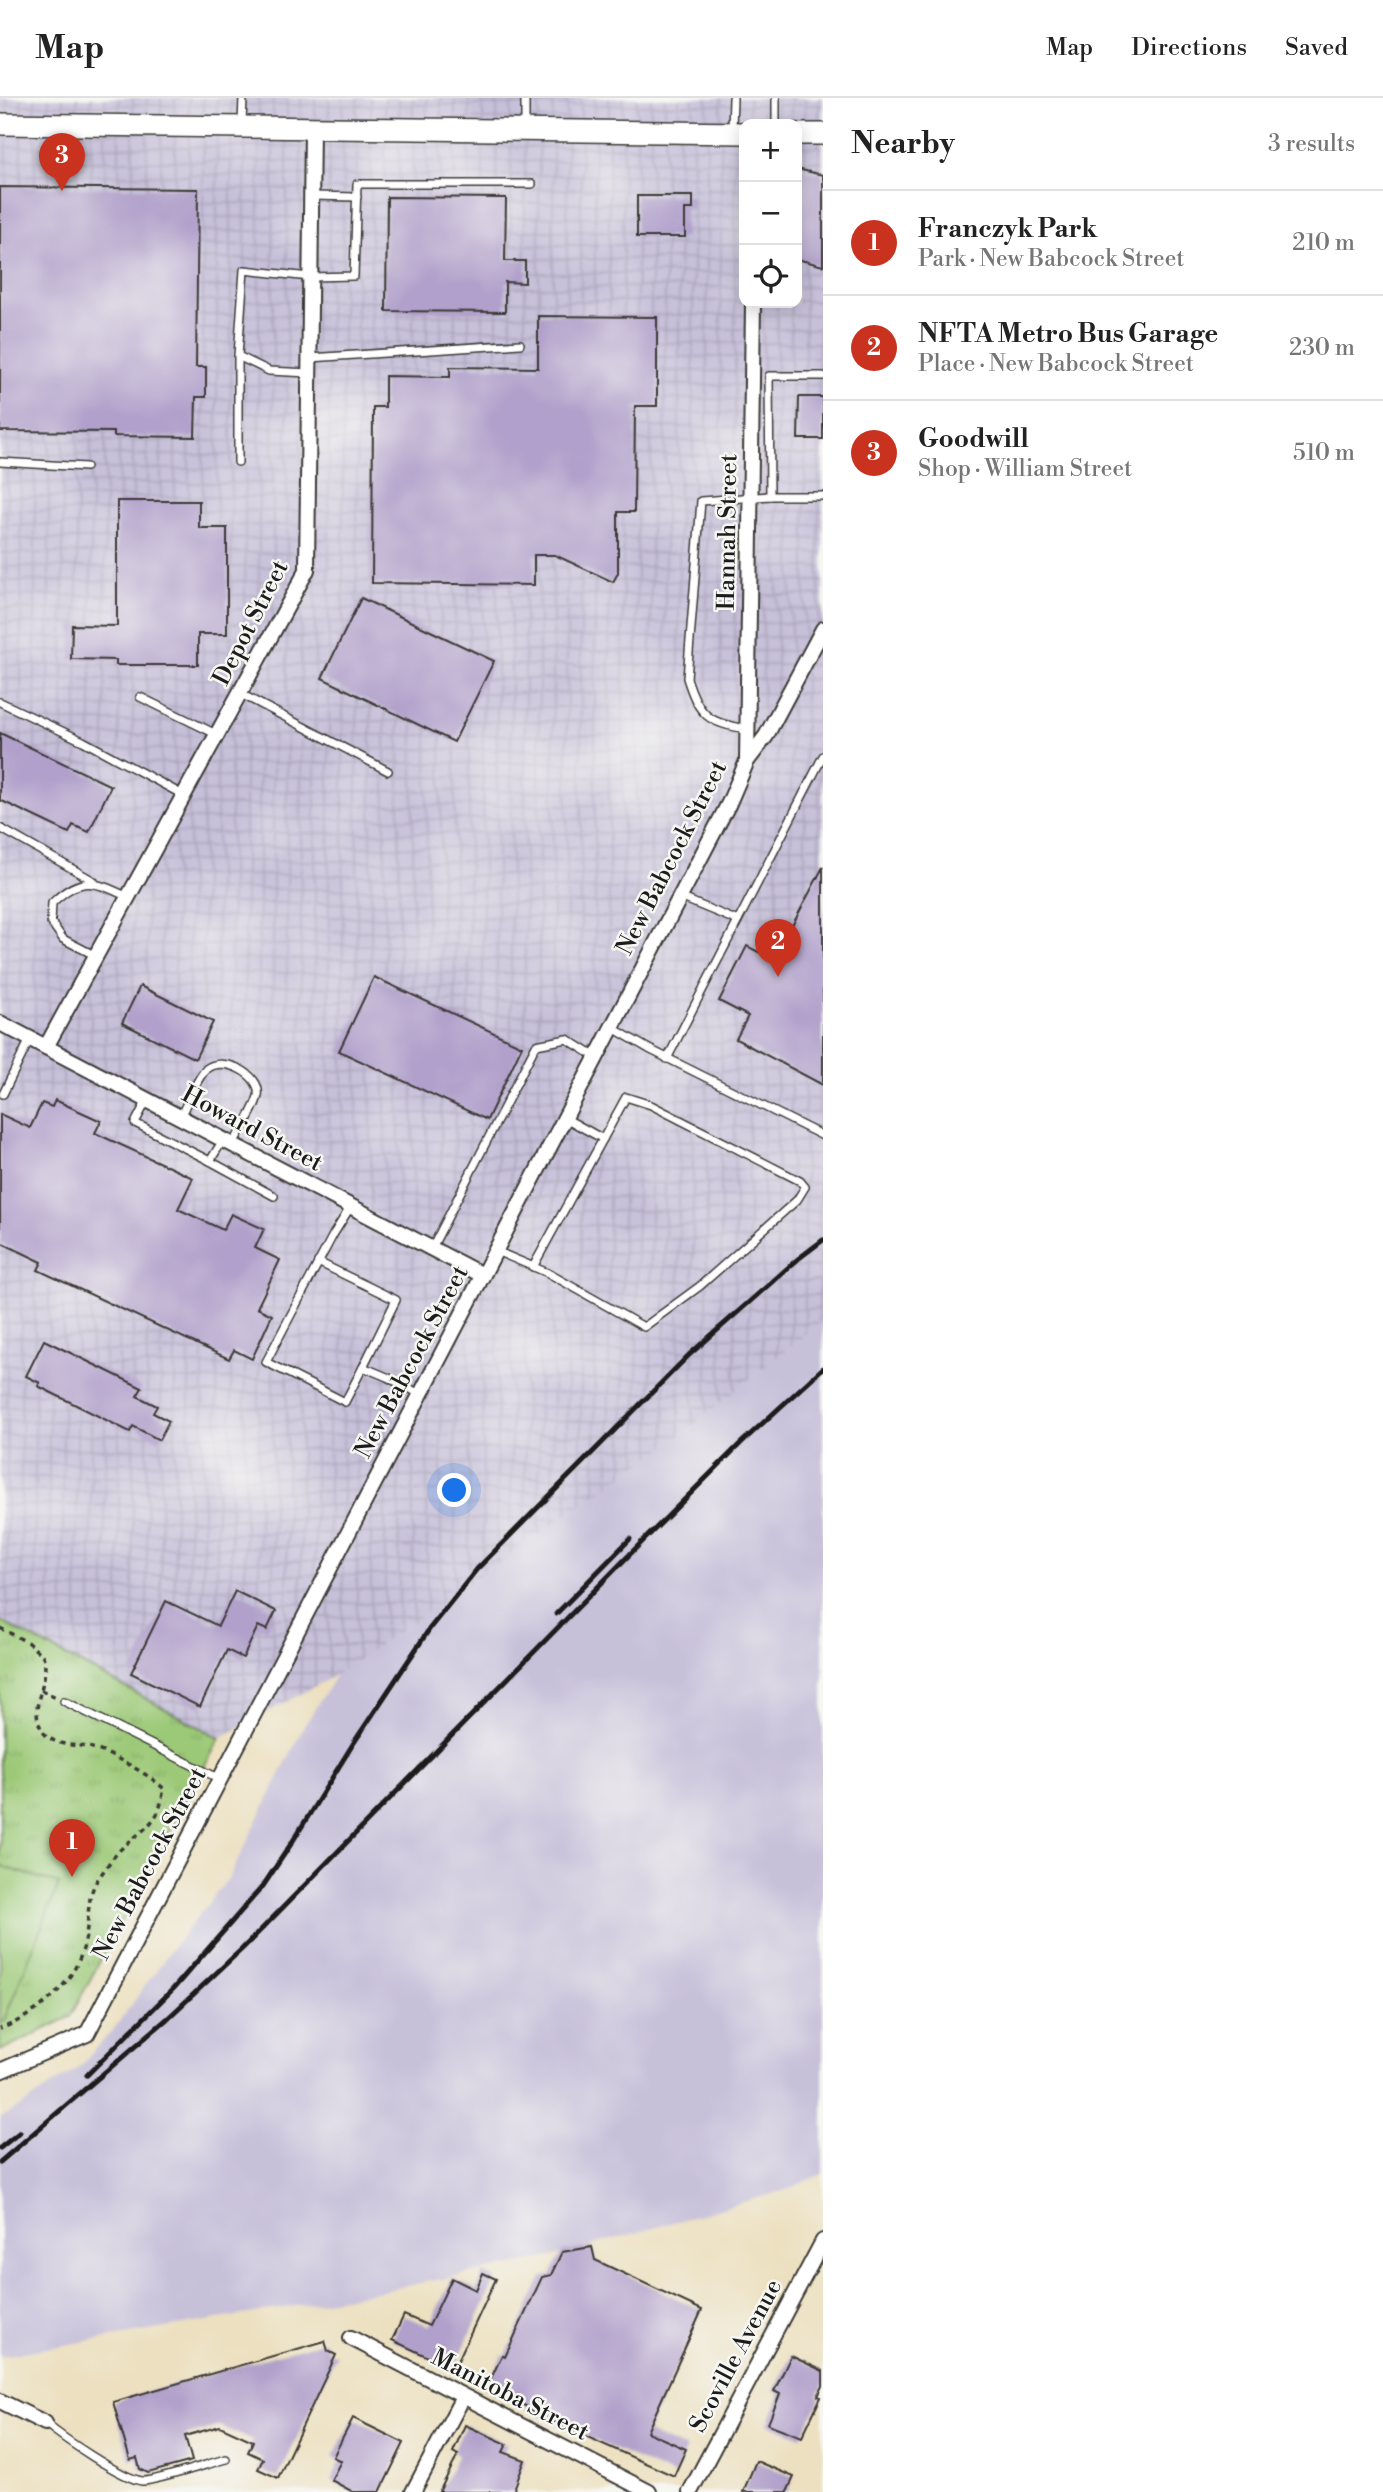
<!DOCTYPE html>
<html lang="en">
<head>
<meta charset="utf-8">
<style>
	body { margin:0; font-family:"Libre Bodoni",serif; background:#f6f6f6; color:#222 }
	.controls { position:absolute; right:21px; top:21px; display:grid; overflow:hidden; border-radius:14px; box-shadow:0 4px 18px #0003 }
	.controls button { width:63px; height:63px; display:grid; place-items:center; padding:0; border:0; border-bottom:2px solid #e0e0e0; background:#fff; color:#222; font:35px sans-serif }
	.you { position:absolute; left:455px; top:1393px; width:24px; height:24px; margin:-18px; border:5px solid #fff; border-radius:50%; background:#1a73e8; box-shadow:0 0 0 10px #1a73e833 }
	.badge { display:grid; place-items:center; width:46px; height:46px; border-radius:50%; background:#c8321e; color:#fff; font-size:23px; font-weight:700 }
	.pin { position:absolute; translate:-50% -58px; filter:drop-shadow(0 2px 4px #0008) }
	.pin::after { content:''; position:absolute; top:37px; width:24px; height:21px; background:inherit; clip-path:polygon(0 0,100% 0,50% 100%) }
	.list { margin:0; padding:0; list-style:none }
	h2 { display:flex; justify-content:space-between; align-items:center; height:91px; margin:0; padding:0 28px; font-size:30px }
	h2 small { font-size:23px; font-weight:400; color:#767676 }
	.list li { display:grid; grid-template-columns:46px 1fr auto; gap:21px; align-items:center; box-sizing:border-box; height:105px; padding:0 28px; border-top:2px solid #e0e0e0 }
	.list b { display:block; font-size:26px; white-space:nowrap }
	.list p { margin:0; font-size:23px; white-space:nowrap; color:#767676 }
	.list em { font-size:23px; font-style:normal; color:#767676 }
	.icon { flex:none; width:38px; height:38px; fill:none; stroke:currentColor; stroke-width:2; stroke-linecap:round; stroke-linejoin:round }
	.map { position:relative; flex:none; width:823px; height:2394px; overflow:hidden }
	header { display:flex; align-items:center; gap:42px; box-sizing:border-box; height:98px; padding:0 35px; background:#fff; border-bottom:2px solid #e0e0e0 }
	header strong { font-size:33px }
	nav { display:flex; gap:38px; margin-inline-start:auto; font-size:24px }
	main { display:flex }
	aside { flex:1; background:#fff }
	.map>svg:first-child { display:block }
	.industrial { fill:url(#industrial-grid); fill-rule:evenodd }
	.railway { fill:#c6c0d9 }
	.park { fill:url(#park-tufts); stroke:#5c724a; stroke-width:2 }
	.pitch { fill:#9cc977; stroke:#5c724a; stroke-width:2 }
	.building { fill:#b1a0cb }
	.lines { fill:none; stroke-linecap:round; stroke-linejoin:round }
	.service-casing { stroke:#3b3935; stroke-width:10 }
	.minor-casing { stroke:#3b3935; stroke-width:18 }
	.secondary-casing { stroke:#3b3935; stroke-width:24 }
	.path { stroke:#3b3935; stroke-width:3.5; stroke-dasharray:5 5; stroke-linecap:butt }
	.service { stroke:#fff; stroke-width:7 }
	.minor { stroke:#fff; stroke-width:14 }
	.secondary { stroke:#fff; stroke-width:21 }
	.rail { stroke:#1c1c1c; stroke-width:5 }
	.labels { text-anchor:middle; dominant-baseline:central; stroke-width:5; stroke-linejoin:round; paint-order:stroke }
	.street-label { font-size:24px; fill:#1c1c1c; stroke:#f6f6f2 }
</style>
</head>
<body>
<header>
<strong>Map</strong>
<nav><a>Map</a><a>Directions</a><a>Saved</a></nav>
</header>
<main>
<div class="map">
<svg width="823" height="2394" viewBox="0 0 823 2394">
	<defs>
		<pattern id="industrial-grid" width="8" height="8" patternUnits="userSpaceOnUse" patternTransform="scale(1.75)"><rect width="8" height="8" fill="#c6c0d9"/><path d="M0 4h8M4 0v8" fill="none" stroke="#aaa4ba"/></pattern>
		<pattern id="park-tufts" width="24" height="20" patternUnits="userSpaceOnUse" patternTransform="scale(1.75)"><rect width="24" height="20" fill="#9cc977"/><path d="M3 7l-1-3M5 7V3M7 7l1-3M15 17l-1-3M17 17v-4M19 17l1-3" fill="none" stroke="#86ac66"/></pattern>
	</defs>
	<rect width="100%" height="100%" fill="#f6f6f2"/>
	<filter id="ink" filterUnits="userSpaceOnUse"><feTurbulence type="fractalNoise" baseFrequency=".0143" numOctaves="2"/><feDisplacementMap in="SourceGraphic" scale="14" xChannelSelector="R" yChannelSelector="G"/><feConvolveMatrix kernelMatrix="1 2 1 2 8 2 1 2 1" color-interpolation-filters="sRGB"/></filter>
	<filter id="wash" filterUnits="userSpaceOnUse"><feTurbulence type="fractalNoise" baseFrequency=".00686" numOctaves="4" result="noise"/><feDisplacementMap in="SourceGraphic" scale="28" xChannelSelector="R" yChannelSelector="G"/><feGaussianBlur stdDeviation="1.57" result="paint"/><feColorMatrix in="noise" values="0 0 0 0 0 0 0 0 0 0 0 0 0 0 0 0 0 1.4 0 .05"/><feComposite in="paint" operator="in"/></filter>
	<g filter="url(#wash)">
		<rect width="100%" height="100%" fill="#ece0c0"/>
		<path class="industrial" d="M0,0H823V1222L670,1346L336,1577L220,1640L0,1523ZM744,26H797V205H744Z"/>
		<path class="railway" d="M823,1222V2076L786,2092L552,2159L366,2196L0,2258V2020L23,2007L81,1968L116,1928L174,1848L230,1778L304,1628L336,1577L670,1346Z"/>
		<path class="park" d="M0,1523L220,1640L70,1919L0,1953Z"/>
		<path class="pitch" d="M0,1768L59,1786L4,1922L0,1923Z"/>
		<g id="blocks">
			<g class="building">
				<path d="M797,71L823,77V168L797,161Z"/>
				<path d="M0,89L198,91L196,269H206V299H196L195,339L114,338V334L0,333Z"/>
				<path d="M637,98H693V111H685V139H637Z"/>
				<path d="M387,99L506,100L505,163H525V185L505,184V214L386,213Z"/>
				<path d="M538,218L657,219V308H635L634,414H618V475L613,484L555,457H534V487L372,485L373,309H385V278L450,279V269L538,270Z"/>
				<path d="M799,299H823V341H798Z"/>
				<path d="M117,403H199V430H227V536H198V567H116V562L71,561L72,527L117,528Z"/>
				<path d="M361,500L494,563L454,644L322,580Z"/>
				<path d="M0,635L111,688L89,734L73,727L69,735L0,702Z"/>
				<path d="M823,769V987L736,941L748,918L719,903L747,848L774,862Z"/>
				<path d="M374,879L522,948L487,1022L339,953Z"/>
				<path d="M140,888L213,924L195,961L122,925Z"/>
				<path d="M55,1002L101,1023L95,1035L193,1080L178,1111L223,1132L231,1116L264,1131L255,1150L280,1162L257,1210L272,1217L252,1261L234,1252L229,1261L38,1172L42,1164L0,1144V1016L30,1030L42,1005L52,1009Z"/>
				<path d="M44,1242L142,1290L137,1298L157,1308L153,1315L169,1323L159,1342L133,1328L130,1334L38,1288L40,1285L26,1278Z"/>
				<path d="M235,1493L276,1513L267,1532L258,1528L243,1560L227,1552L200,1609L131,1575L166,1503L218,1528Z"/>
				<path d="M592,2149L595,2162L702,2212L647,2334L686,2351L674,2378L527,2312L528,2309L486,2291L502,2257L505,2259L542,2179L551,2177L562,2154Z"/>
				<path d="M483,2175L496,2181L454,2271L392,2242L404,2217L429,2228L452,2180L476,2192Z"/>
				<path d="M325,2243L328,2253L336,2257L278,2380L258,2371L263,2361L248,2354L253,2343L220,2328L185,2338L192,2363L148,2375L140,2371L137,2360L130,2362L113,2304Z"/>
				<path d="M791,2258L823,2273V2288L818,2298L821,2299L802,2339L768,2326L780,2296L774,2293Z"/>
				<path d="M353,2320L404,2345L380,2394H353L331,2382L341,2363L333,2359Z"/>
				<path d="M465,2327L507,2346L503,2354L525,2362L513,2394H439L458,2357L453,2354Z"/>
				<path d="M756,2363L794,2379L787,2394H743Z"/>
			</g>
		</g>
	</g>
	<g filter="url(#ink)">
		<use href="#blocks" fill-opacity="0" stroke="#3b3935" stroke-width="2"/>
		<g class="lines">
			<g class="service-casing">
				<g id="service">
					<path d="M776,0V26"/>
					<path d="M242,25L243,0"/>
					<path d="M525,31V0"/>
					<path d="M732,31L733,0"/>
					<path d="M312,98L357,99"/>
					<path d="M238,258V364"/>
					<path d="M310,260L520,246"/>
					<path d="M309,275L269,273L238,258L244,172L310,179L354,178L357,86H532"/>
					<path d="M823,278H769L770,398H823"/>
					<path d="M0,364L86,369"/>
					<path d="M241,596L388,673"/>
					<path d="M140,599L218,637"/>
					<path d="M0,604L83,643L185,698"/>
					<path d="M747,631C708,625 699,618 687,580L701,403L770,398"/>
					<path d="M0,730L94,783"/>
					<path d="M738,823L823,658"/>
					<path d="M96,858L63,841L51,824L52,805C81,777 94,783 128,799"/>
					<path d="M613,930L649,951L823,1038"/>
					<path d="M667,961L738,823L680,799"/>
					<path d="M3,996L30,941"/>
					<path d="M147,1002L135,1025L210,1063"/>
					<path d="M180,1019C188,1004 195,983 206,971C222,957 262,976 258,998C254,1014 241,1031 233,1046"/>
					<path d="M223,1042L210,1063L274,1098"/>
					<path d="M351,1108L333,1137L266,1264L345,1304L363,1269L387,1279L420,1296"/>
					<path d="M432,1150L536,947L567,941L596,959"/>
					<path d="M496,1153L548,1175L644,1229L700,1188L797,1102L805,1089L800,1083L651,1007L626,999L603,1041L565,1020"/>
					<path d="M318,1164L396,1202L363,1269"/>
					<path d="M533,1169L603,1041"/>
					<path d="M64,1603L220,1681"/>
					<path d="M45,2325C63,2340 121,2380 142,2383C154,2384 210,2365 226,2361"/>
				</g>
			</g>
			<g class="minor-casing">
				<g id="minor">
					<path d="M747,663L753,205"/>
					<path d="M0,925L482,1177"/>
					<path d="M46,949L307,472L312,30"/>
					<path d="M0,1973L87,1936L729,705L747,663L766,638L823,531"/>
					<path d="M351,2240L649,2394"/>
					<path d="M0,2303L45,2325"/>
					<path d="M413,2394L463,2299"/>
					<path d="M690,2394L823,2143"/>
				</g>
			</g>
			<g class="secondary-casing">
				<g id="secondary">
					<path d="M0,26L744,35"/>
					<path d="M797,36H823"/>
				</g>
			</g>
			<g class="path">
				<path d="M0,1530L27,1544L43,1558C51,1581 31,1602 39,1626C41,1630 44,1637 48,1639C59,1648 76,1647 89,1649C108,1654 151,1677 164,1691C162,1699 161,1709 157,1716C148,1732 130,1741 118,1754C110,1763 103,1774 96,1784C87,1800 89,1819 86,1837C80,1882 41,1915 0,1931"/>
				<path d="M41,1592L56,1599"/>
			</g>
			<use href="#service" class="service"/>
			<use href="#minor" class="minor"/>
			<use href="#secondary" class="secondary"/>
			<g class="rail">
				<path d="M556,1516L630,1441"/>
				<path d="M87,1977L173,1891L263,1788L291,1746L353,1646L430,1530L477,1471L689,1257L798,1161L823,1142"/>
				<path d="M0,2050L20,2034"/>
				<path d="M0,2064L167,1921L243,1850L639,1447L741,1345L823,1270"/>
			</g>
		</g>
	</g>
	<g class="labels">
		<g class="street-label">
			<text transform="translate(728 434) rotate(-89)">Hannah Street</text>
			<text transform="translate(251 525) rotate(-63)">Depot Street</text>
			<text transform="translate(672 760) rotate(-63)">New Babcock Street</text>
			<text transform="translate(252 1031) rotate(28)">Howard Street</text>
			<text transform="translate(412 1264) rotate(-62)">New Babcock Street</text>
			<text transform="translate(150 1766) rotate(-62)">New Babcock Street</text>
			<text transform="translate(736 2258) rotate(-62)">Scoville Avenue</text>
			<text transform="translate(510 2297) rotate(27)">Manitoba Street</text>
		</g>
	</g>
</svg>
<div class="controls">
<button>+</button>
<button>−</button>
<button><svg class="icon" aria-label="locate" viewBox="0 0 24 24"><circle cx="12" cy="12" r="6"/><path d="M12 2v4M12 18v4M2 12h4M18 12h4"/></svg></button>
</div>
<div class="you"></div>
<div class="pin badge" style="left:72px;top:1779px">1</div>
<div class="pin badge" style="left:778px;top:879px">2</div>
<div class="pin badge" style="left:62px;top:93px">3</div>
</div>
<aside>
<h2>Nearby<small>3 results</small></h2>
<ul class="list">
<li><span class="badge">1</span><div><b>Franczyk Park</b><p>Park · New Babcock Street</p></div><em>210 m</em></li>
<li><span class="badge">2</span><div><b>NFTA Metro Bus Garage</b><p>Place · New Babcock Street</p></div><em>230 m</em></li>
<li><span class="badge">3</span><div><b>Goodwill</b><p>Shop · William Street</p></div><em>510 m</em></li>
</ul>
</aside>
</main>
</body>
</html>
